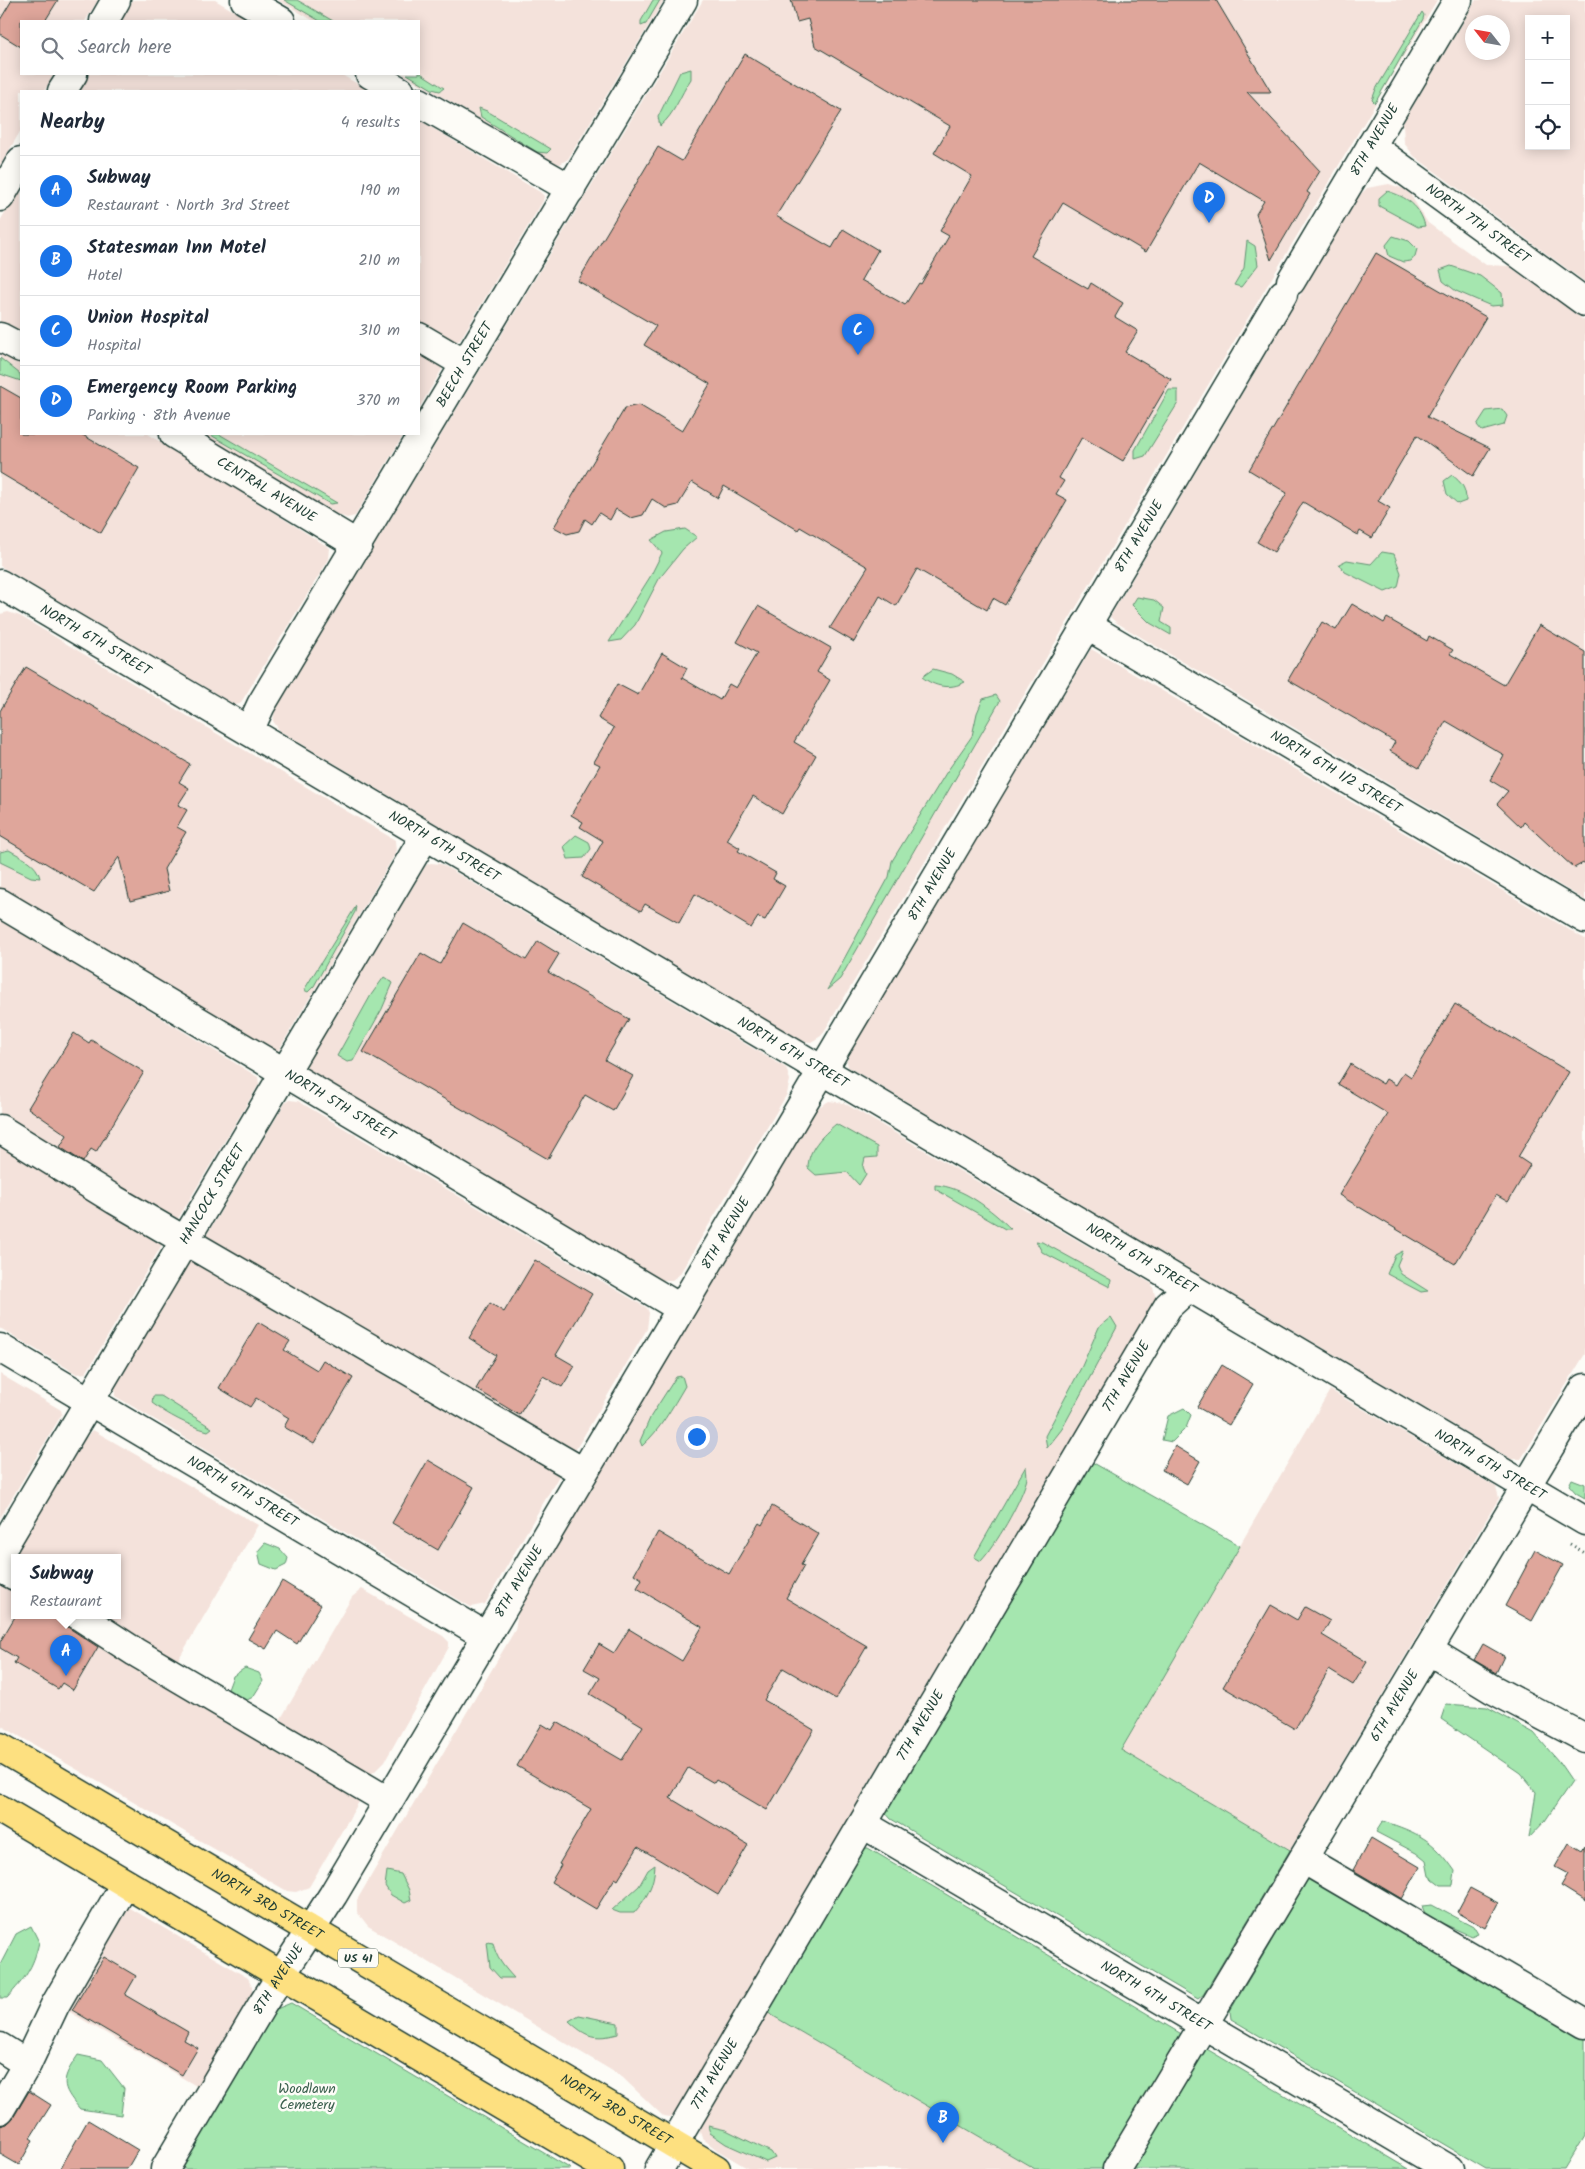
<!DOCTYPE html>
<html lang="en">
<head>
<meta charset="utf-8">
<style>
	body { margin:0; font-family:Kalam,sans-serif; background:#f6f6f7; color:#1f2937 }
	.controls { position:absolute; right:15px; top:15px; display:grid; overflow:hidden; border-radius:0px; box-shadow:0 2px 12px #0003 }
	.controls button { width:45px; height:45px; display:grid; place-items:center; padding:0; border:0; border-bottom:1px solid #e0e1e3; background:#fff; color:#1f2937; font:25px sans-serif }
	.compass { position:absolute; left:1465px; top:15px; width:45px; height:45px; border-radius:50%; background:#fff; box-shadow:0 2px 12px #0003; rotate:301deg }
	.you { position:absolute; left:696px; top:1436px; width:18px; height:18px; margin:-12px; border:4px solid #fff; border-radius:50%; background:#1a73e8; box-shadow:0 0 0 8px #1a73e833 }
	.badge { display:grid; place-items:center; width:32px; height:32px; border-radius:50%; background:#1a73e8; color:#fff; font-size:16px; font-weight:700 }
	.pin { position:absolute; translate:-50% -41px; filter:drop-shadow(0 1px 2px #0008) }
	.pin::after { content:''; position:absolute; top:26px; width:18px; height:15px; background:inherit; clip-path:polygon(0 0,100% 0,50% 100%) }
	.popup { position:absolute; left:11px; top:1554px; width:110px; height:65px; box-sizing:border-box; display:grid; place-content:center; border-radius:0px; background:#fff; filter:drop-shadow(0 1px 4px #0005); font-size:16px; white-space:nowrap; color:#747a83 }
	.popup b { font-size:19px; color:#1f2937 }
	.popup::after { content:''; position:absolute; left:50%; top:100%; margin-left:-10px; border:10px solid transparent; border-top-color:#fff }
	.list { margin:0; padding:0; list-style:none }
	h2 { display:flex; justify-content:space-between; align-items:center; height:65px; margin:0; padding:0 20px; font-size:21px }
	h2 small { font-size:16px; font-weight:400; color:#747a83 }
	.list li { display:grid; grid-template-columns:32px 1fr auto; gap:15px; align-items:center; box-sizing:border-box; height:70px; padding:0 20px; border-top:1px solid #e0e1e3 }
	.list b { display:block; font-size:19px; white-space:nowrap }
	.list p { margin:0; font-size:16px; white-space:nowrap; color:#747a83 }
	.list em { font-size:16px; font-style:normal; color:#747a83 }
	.icon { flex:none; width:28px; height:28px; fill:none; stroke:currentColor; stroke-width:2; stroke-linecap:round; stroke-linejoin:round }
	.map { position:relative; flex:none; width:1585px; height:2169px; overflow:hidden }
	.search { position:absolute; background:#fff; box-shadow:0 2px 12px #0003; left:20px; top:20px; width:400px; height:55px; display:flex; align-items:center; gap:12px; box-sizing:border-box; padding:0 18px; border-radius:0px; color:#747a83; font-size:19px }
	.panel { position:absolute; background:#fff; box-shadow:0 2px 12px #0003; left:20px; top:90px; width:400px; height:345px; border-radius:0px }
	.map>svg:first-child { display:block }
	.built { fill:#f4e2db; fill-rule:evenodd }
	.green { fill:#a5e6af; stroke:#629272 }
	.building { fill:#dfa69b; stroke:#1f3d34 }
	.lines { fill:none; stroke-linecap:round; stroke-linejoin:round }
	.minor-casing { stroke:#1f3d34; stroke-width:31 }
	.highway-casing { stroke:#1f3d34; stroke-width:31 }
	.path { stroke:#1f3d34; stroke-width:3; stroke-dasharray:1 4; stroke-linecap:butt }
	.minor { stroke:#fdfcf7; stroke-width:28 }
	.highway { stroke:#fde080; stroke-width:28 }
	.labels { text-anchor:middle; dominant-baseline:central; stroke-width:5; stroke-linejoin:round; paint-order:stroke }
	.shield { fill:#fdfcf7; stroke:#62766e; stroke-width:1 }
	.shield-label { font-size:12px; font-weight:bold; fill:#1f3d34 }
	.street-label { font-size:14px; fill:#1f3d34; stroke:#fdfcf7 }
	.park-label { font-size:14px; fill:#3a5f4d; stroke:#fdfcf7 }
</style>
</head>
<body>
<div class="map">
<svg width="1585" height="2169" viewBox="0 0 1585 2169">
	<rect width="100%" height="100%" fill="#fdfcf7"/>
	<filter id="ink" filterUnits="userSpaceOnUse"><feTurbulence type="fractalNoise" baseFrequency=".02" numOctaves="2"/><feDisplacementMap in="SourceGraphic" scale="10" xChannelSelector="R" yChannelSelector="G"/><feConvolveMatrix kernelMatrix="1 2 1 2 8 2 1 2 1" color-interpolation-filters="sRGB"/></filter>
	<g filter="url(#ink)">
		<g class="built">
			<path d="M0,0H98L85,21H21V74H54L44,91H21V130L0,166Z"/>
			<path d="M133,0H215L251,21H120Z"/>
			<path d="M278,0H664L568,159L560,164L555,163L403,74H419V21H314Z"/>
			<path d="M703,0H1437L825,1030L821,1036L811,1042L803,1041L280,731L273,721L275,711Z"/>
			<path d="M1476,0H1585V282L1414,156L1404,143L1403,123ZM1529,19H1566V146H1529ZM1472,22H1502V52H1472Z"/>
			<path d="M89,74H340L370,91H78Z"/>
			<path d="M419,120L540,192L544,196L543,201L460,340L455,342L419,325Z"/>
			<path d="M1389,184L1404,189L1410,194L1428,223L1486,265L1509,266L1585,321V900L1117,623L1110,617L1359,196L1367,188Z"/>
			<path d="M21,185V338L0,327V221Z"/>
			<path d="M419,343L444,366L419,408Z"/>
			<path d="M0,348L21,360V434H148L330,548L329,559L240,704L235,705L0,566Z"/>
			<path d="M197,434H404L355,516L347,518L333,513Z"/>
			<path d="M8,612L20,616L395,840L396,852L391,861L278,1051H273L0,889V614Z"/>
			<path d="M1091,649L1585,939V1354L1521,1459H1511L848,1067L847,1061L850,1051Z"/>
			<path d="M431,863L441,864L786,1068L790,1080L787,1094L679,1275L672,1280H662L307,1069V1064L426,865Z"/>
			<path d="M0,920L258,1077L259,1084L176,1222L0,1122Z"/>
			<path d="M289,1100L298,1101L647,1308L649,1313L647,1329L573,1454L205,1238L285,1103Z"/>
			<path d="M829,1101L844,1103L1152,1284L1156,1299L867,1786L827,1863L679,2113L669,2117L663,2116L621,2076L368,1926L357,1912V1900L515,1630L518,1612L697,1309L817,1108Z"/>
			<path d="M0,1136L163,1243L86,1373L77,1374L0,1328Z"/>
			<path d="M195,1257L560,1474L485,1604L471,1607L115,1396V1385L190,1260Z"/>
			<path d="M0,1374L61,1410L62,1414L0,1518Z"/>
			<path d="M1330,1390L1496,1487L1499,1498L1290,1850L1121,1750Z"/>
			<path d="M93,1430L258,1525L172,1670L86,1615H117V1557H15V1571L11,1561L79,1445Z"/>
			<path d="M0,1580L15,1581V1615H71L360,1800L309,1887L296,1892L287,1891L0,1725Z"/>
			<path d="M362,1589L443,1636L449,1642V1647L385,1761L374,1772L367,1775L276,1727L352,1597Z"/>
			<path d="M125,1905L248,1978L252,1986V1994L198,2087L61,2007Z"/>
			<path d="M763,2010L1035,2169H749L717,2150L702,2138L699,2129Z"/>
		</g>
		<g class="green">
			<path d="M284,0H297L333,21H320Z"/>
			<path d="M653,0H660L646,24L641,26V21Z"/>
			<path d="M1422,12L1424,15L1423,19L1375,103L1372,100L1376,89Z"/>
			<path d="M691,69V79C680,95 675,114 660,126L658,117L680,72Z"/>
			<path d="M419,72L444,88L440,91L432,89L407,74H419Z"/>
			<path d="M479,108L487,111L551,149L547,153L537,152L481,117Z"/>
			<path d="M1387,191C1407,197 1420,206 1425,226L1418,227L1379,206V198Z"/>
			<path d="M1393,236L1409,241L1417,249L1415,256L1411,261L1403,262L1389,256L1386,245Z"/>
			<path d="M1247,241L1255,246L1258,265L1241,287L1234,285L1244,268Z"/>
			<path d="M1451,266L1480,276L1502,293L1503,305L1491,306L1456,291L1443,281L1440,270Z"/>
			<path d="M0,358L20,374L21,381L0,374Z"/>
			<path d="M1169,390H1178V403L1145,456L1135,459V450Z"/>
			<path d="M1502,409L1507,416L1504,425L1482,431L1477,425L1486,411Z"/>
			<path d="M209,434H219L337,503L330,504Z"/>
			<path d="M1452,475C1462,483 1466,488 1466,501L1458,504L1447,494L1444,481Z"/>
			<path d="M685,529L697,537L683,549L659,579L635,625L621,640L609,642L650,577L662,553L651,540L666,532Z"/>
			<path d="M1382,552L1394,554L1401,573L1398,587L1385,592L1345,572L1339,564L1347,560L1371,564Z"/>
			<path d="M1137,597L1154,600L1164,608L1161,622L1171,628V635L1150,623L1132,605Z"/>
			<path d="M933,669L952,674L965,682C950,690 935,687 922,677Z"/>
			<path d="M996,695L1000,701L840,979L827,990L889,877L892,861L946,773L972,736L977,713L983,699Z"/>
			<path d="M576,835L589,842L591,849L584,858L568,859L564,846Z"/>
			<path d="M9,850C21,857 37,863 40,878L31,877L0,862V852Z"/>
			<path d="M356,906L355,912L314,986L308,992L304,990Z"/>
			<path d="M384,977L393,983L382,1009L353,1061L347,1062L337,1056L371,995Z"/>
			<path d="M836,1124L877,1147V1157L865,1158L863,1167L866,1174L859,1185L847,1172L816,1175L808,1168C808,1149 822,1136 836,1124Z"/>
			<path d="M935,1185C962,1186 992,1210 1011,1229H1005L935,1189Z"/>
			<path d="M1036,1241L1042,1242L1111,1280L1110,1287L1042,1252Z"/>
			<path d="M1403,1251L1397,1265L1401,1274L1428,1291L1421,1292L1387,1274L1395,1255Z"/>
			<path d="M1111,1317L1117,1327L1062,1429L1047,1448L1045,1436L1082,1366L1099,1327Z"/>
			<path d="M682,1376L685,1386C672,1408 660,1430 642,1446L640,1441L651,1416L676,1377Z"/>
			<path d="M153,1396H161L212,1428L208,1431C189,1426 168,1415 152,1403Z"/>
			<path d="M1184,1408L1191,1415L1186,1428L1172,1442L1162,1440L1168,1416Z"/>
			<path d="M1090,1461L1240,1546L1121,1750L1290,1850L1203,1995L1198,1999L891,1819L884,1811Z"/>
			<path d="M1026,1466C1026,1471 1028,1477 1026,1482C1020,1503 996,1545 981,1561L974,1557Z"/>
			<path d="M1572,1479L1585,1484V1498L1576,1493L1569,1485Z"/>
			<path d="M265,1543L280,1549L288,1558L286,1565L276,1570L261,1564L258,1551Z"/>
			<path d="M245,1668L259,1673L263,1681L253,1697L239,1704L227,1692L233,1676Z"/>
			<path d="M1446,1704L1487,1707L1534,1733L1559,1762L1572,1781L1545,1821L1529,1838L1536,1792L1520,1773L1441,1719Z"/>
			<path d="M1383,1821C1418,1833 1433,1839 1455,1871L1453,1885H1441L1429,1876L1426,1861L1416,1853L1376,1832Z"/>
			<path d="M863,1848H868L1409,2169H1035L763,2010Z"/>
			<path d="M655,1865C654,1885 647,1898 634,1913H620L612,1910L639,1886L648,1870Z"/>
			<path d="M387,1871L401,1874L409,1890L411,1900L405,1903L391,1895L385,1886Z"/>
			<path d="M1310,1876L1585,2032V2136L1565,2169H1486L1231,2019L1230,2011Z"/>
			<path d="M1432,1905L1475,1928L1478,1933L1471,1936L1426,1916L1422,1906Z"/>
			<path d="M31,1926L39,1942C33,1969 25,1978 7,1998H0V1965L16,1934Z"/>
			<path d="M487,1942L493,1943C496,1958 504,1967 514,1978H500L490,1967Z"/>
			<path d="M291,2003L571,2169H180L274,2010Z"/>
			<path d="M579,2015L618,2023V2034C595,2040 586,2037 569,2021Z"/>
			<path d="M78,2055L102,2060L124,2088L121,2115L80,2109C60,2086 61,2080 78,2055Z"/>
			<path d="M708,2126L726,2130L771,2152L775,2158L766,2162L726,2144L710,2133Z"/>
		</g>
		<g class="building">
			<path d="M12,0H58L45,21H21V47L0,34V20Z"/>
			<path d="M791,0H1216L1271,92H1247L1320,171L1307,192L1310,194L1271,260L1256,214L1264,201L1199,162L1146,252L1063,203L1031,256L1088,289L1091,283L1123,303L1115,317L1138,331L1125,352L1171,379L1123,461L1082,437L1059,478L1064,481L1056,494L1067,500L1005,605L993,598L987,610L917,569L896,606L880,596L854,642L830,628L868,567L800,527L798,530L724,486L718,498L692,482L678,505L666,508L652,499L643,515L631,518L616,509L610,520L599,513L592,524L585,519L579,531L567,534L554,527L625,408L639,405L682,431L710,384L644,345L656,326L578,281L658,147L682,161L745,54L841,111L776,216L832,248L843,229L878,250L861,280L905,305L919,283L921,284L949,236L940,231L972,176L934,153L950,126L815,46L808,19L797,22Z"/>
			<path d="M1376,253L1486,317L1427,417L1490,448L1473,476L1417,435L1378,501L1390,508L1372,538L1360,531L1358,535L1303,502L1274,552L1257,542L1287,493L1249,470Z"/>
			<path d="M0,386L21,398V434H81L139,468L101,533L0,473Z"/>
			<path d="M1352,604L1384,623L1387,618L1427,641L1429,636L1453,650L1450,654L1504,685L1539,625L1585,652V862L1574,868L1524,822L1521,827L1497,804L1508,791L1490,780L1504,755L1446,721L1419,768L1390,751L1395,742L1288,680L1322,622L1336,630Z"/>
			<path d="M758,606L831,648L817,672L830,680L794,742L816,755L782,814L753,796L727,840L740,848L738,851L776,873L773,879L785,886L765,920L758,917L751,928L695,894L679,923L645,904L641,911L582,877L603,841L580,827L583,822L571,815L600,765L594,762L614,728L598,718L617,684L638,695L662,653L687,668L682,678L720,700L729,684L736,688L757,653L737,642Z"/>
			<path d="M26,667L190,764L179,782L189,788L178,805L187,810L177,827L186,832L164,869L169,891L130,901L119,857L94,892L0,836V711Z"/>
			<path d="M463,923L526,960L538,941L559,954L548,972L629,1019L605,1060L633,1076L613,1111L585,1095L548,1159L363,1052L421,953L440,964Z"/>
			<path d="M1455,1004L1569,1072L1518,1157L1530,1165L1508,1202L1496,1195L1455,1264L1339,1195L1388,1114L1338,1084L1350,1064L1383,1084L1386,1079L1396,1085L1404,1072L1411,1077Z"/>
			<path d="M74,1033L89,1043L91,1040L144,1072L96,1152L91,1149L83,1162L60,1147L67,1135L28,1108Z"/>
			<path d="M535,1260L592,1294L556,1355L575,1366L562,1387L543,1376L519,1415L476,1389L496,1355L469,1338L490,1303L504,1312Z"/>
			<path d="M258,1322L290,1341L284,1350L317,1370L323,1360L353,1378L314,1444L284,1427L289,1418L256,1398L250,1407L219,1388Z"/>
			<path d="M1222,1365L1253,1384L1229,1425L1197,1407Z"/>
			<path d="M1175,1446L1200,1461L1187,1484L1162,1470Z"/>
			<path d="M428,1460L474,1487L438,1550L392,1523Z"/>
			<path d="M772,1506L819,1534L801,1565L804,1566L786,1598L867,1646L836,1699L783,1668L764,1700L814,1730L767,1810L716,1780L714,1783L688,1768L670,1798L748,1845L718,1895L638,1847L618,1880L615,1878L596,1909L551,1882L561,1865L559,1864L591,1809L517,1766L542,1724L552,1730L557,1722L622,1760L643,1726L590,1694L600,1678L584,1669L599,1644L614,1653L629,1629L682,1661L702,1627L637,1588L642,1579L634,1574L658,1532L729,1574L759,1523L762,1525Z"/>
			<path d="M1535,1550L1563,1565L1532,1621L1505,1606Z"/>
			<path d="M282,1581L321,1605L297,1644L277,1631L266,1649L248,1639Z"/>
			<path d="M1271,1605L1297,1620L1305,1607L1330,1621L1322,1635L1367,1662L1353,1685L1329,1670L1295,1729L1223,1687Z"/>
			<path d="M16,1615H59L69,1628L98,1647L73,1690L62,1683L58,1689L33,1674L14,1663L17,1658L0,1648V1642Z"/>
			<path d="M1483,1644L1504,1656L1496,1673L1474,1660Z"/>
			<path d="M1371,1838L1420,1867L1402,1899L1353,1870Z"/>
			<path d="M1569,1843L1582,1851L1585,1846V1901L1561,1886L1568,1874L1555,1867Z"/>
			<path d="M1470,1888L1498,1903L1485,1928L1457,1912Z"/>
			<path d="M104,1957L136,1976L125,1995L188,2032L184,2040L198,2048L182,2075L72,2010Z"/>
			<path d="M29,2091L51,2105L30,2138L33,2140L19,2165L0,2154V2126L7,2124L13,2118Z"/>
			<path d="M88,2120L138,2150L127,2169H60Z"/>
		</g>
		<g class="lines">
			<g class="minor-casing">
				<g id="minor">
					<path d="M245,0L281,21"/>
					<path d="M104,21L116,0"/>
					<path d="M370,74L400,91"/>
					<path d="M62,91L73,74"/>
					<path d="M419,102L571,189"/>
					<path id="s1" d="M1371,146L1585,302"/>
					<path d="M0,197L21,161"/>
					<path id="s2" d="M1291,281L1458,0"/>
					<path d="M0,337L21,348"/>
					<path d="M419,337L465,364"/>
					<path id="s3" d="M174,434L358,545"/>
					<path id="s4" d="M0,584L1585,1521"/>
					<path id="s5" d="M1086,625L1585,919"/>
					<path id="s6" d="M249,731L261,705L683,0"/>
					<path id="s7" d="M0,903L680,1308"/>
					<path d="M0,1129L115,1200L583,1472"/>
					<path id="s8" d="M0,1348L486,1636"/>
					<path id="s9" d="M0,1552L425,836"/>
					<path d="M0,1568L15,1576"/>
					<path d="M78,1615L135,1652L388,1801"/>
					<path d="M1428,1650L1492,1689L1585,1738"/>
					<path id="s10" d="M863,1824L1449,2169"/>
					<path d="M1303,1859L1585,2024"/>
					<path d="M0,2047L27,2064"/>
					<path d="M0,2110L27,2064L55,2005L125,1884"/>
					<path id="s11" d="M165,2169L262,2005L333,1895L1283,294"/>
					<path id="s12" d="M659,2169L1168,1306L1189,1287"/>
					<path id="s13" d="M1117,2169L1585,1388"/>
				</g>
			</g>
			<g class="highway-casing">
				<g id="highway">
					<path id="s14" d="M0,1747L716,2169"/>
					<path d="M0,1809L609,2169"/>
				</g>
			</g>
			<path class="path" d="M1570,1544L1585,1553"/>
			<use href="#minor" class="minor"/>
			<use href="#highway" class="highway"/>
		</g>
	</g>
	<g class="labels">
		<rect class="shield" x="338" y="1948.5" width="40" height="19" rx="4"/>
		<g class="shield-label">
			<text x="358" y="1958">US 41</text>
		</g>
		<g class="street-label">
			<text stroke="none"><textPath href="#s2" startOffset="164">8TH AVENUE</textPath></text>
			<text stroke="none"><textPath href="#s1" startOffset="132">NORTH 7TH STREET</textPath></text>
			<text stroke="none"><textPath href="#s6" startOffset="425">BEECH STREET</textPath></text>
			<text stroke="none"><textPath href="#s3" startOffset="108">CENTRAL AVENUE</textPath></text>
			<text stroke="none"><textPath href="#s11" startOffset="1901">8TH AVENUE</textPath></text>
			<text stroke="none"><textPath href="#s4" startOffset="111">NORTH 6TH STREET</textPath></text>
			<text stroke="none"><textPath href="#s5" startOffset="290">NORTH 6TH 1/2 STREET</textPath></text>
			<text stroke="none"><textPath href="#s4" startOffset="516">NORTH 6TH STREET</textPath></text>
			<text stroke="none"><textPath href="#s11" startOffset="1496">8TH AVENUE</textPath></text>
			<text stroke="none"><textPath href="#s4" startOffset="921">NORTH 6TH STREET</textPath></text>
			<text stroke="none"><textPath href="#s7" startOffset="396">NORTH 5TH STREET</textPath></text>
			<text stroke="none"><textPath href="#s9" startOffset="416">HANCOCK STREET</textPath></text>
			<text stroke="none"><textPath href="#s11" startOffset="1091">8TH AVENUE</textPath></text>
			<text stroke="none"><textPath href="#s4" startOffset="1326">NORTH 6TH STREET</textPath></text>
			<text stroke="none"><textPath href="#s12" startOffset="920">7TH AVENUE</textPath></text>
			<text stroke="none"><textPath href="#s4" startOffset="1731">NORTH 6TH STREET</textPath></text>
			<text stroke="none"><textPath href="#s8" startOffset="282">NORTH 4TH STREET</textPath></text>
			<text stroke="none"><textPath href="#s11" startOffset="686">8TH AVENUE</textPath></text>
			<text stroke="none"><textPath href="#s13" startOffset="540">6TH AVENUE</textPath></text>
			<text stroke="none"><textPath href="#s12" startOffset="515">7TH AVENUE</textPath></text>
			<text stroke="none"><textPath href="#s14" startOffset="310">NORTH 3RD STREET</textPath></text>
			<text stroke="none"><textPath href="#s11" startOffset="221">8TH AVENUE</textPath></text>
			<text stroke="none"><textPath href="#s10" startOffset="340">NORTH 4TH STREET</textPath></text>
			<text stroke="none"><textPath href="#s12" startOffset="110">7TH AVENUE</textPath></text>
			<text stroke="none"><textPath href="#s14" startOffset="715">NORTH 3RD STREET</textPath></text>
		</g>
		<g class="park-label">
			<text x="307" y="2089">Woodlawn<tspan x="307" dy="16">Cemetery</tspan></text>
		</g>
	</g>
</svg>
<div class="controls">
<button>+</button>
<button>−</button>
<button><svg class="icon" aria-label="locate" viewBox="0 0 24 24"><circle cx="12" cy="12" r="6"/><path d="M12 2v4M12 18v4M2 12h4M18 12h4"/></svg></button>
</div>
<svg class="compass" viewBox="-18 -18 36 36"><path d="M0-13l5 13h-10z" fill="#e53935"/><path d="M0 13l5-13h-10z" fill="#747a83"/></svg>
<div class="you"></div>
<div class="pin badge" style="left:66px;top:1676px">A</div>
<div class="popup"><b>Subway</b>Restaurant</div>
<div class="pin badge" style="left:943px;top:2143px">B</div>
<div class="pin badge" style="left:858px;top:355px">C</div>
<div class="pin badge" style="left:1209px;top:223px">D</div>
<div class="search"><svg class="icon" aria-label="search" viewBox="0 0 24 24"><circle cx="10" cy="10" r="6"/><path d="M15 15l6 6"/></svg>Search here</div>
<section class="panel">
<h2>Nearby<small>4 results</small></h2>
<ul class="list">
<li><span class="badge">A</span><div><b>Subway</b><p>Restaurant · North 3rd Street</p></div><em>190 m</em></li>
<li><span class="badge">B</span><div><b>Statesman Inn Motel</b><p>Hotel</p></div><em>210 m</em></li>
<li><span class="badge">C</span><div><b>Union Hospital</b><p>Hospital</p></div><em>310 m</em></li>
<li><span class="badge">D</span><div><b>Emergency Room Parking</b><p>Parking · 8th Avenue</p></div><em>370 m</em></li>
</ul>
</section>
</div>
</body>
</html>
